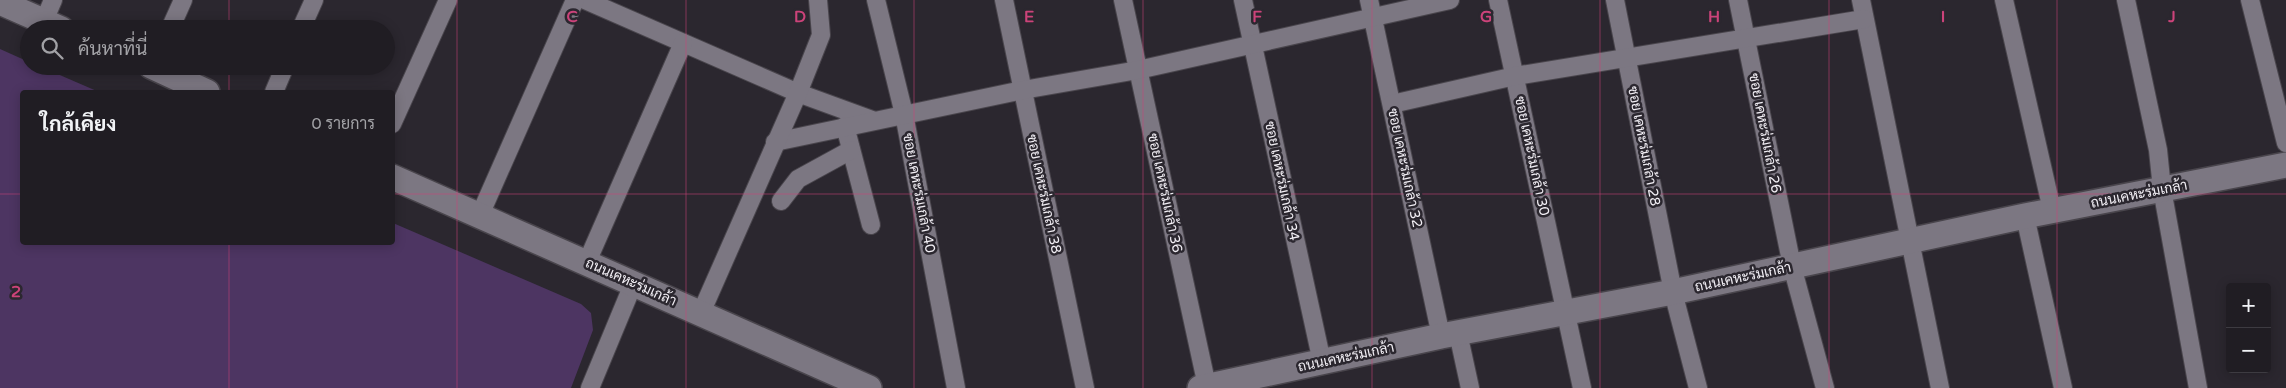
<!DOCTYPE html>
<html lang="th">
<head>
<meta charset="utf-8">
<style>
	body { margin:0; font-family:"Varela Round",Sarabun,sans-serif; background:#2d2a30; color:#f1f3f6 }
	.controls { position:absolute; right:15px; bottom:15px; display:grid; overflow:hidden; border-radius:5px; box-shadow:0 2px 12px #0003 }
	.controls button { width:45px; height:45px; display:grid; place-items:center; padding:0; border:0; border-bottom:1px solid #3d3b41; background:#201d23; color:#f1f3f6; font:25px sans-serif }
	.list { margin:0; padding:0; list-style:none }
	h2 { display:flex; justify-content:space-between; align-items:center; height:65px; margin:0; padding:0 20px; font-size:21px }
	h2 small { font-size:16px; font-weight:400; color:#a2a2a6 }
	.icon { flex:none; width:28px; height:28px; fill:none; stroke:currentColor; stroke-width:2; stroke-linecap:round; stroke-linejoin:round }
	.map { position:relative; flex:none; width:2286px; height:388px; overflow:hidden }
	.search { position:absolute; background:#201d23; box-shadow:0 2px 12px #0003; left:20px; top:20px; width:375px; height:55px; display:flex; align-items:center; gap:12px; box-sizing:border-box; padding:0 18px; border-radius:28px; color:#a2a2a6; font-size:19px }
	.panel { position:absolute; background:#201d23; box-shadow:0 2px 12px #0003; left:20px; top:90px; width:375px; height:155px; border-radius:5px }
	.map>svg:first-child { display:block }
	.green { fill:#4d3562 }
	.lines { fill:none; stroke-linecap:round; stroke-linejoin:round }
	.street-casing { stroke:#49454c; stroke-width:20 }
	.secondary-casing { stroke:#49454c; stroke-width:28 }
	.street { stroke:#7c7782; stroke-width:18 }
	.secondary { stroke:#7c7782; stroke-width:25 }
	.grid { fill:none; stroke:#cc437a; stroke-width:1; stroke-opacity:0.55 }
	.labels { text-anchor:middle; dominant-baseline:central; stroke-width:5; stroke-linejoin:round; paint-order:stroke }
	.street-label { font-size:14px; fill:#f2eff5; stroke:#2b272f }
	.grid-label { font-size:16px; text-anchor:middle; font-weight:bold; fill:#cc437a; stroke:#2b272f; stroke-width:5; stroke-linejoin:round; paint-order:stroke }
</style>
</head>
<body>
<div class="map">
<svg width="2286" height="388" viewBox="0 0 2286 388">
	<rect width="100%" height="100%" fill="#2b272f"/>
	<path class="green" d="M0,49L29,62V66H39L99,92H22V242H392L393,223L581,304L591,313L593,330L571,388H0Z"/>
	<g class="lines">
		<g class="street-casing">
			<g id="street">
				<path d="M585,0L798,93L872,120"/>
				<path d="M876,0L904,114L956,388"/>
				<path d="M1004,0L1085,388"/>
				<path d="M1123,0L1207,386"/>
				<path d="M1243,0L1322,362"/>
				<path d="M1369,0L1441,336"/>
				<path d="M1498,0L1582,388"/>
				<path d="M1615,0L1673,292L1698,388"/>
				<path d="M1738,0L1792,266L1825,388"/>
				<path d="M1861,0L1940,388"/>
				<path d="M2004,0L2052,210"/>
				<path d="M2126,0L2158,150L2162,189L2198,388"/>
				<path d="M2250,0L2286,143"/>
				<path d="M44,21L53,0"/>
				<path d="M170,29L183,0"/>
				<path d="M301,29L314,0"/>
				<path d="M274,92L285,66"/>
				<path d="M1392,104L1515,76L1864,19"/>
				<path d="M392,124L448,0"/>
				<path d="M845,126L871,225"/>
				<path d="M775,142L1023,90L1138,70L1450,0"/>
				<path d="M781,201L798,179L851,150"/>
				<path d="M480,215L575,0"/>
				<path d="M2025,216L2063,388"/>
				<path d="M587,262L683,43"/>
				<path d="M701,313L798,93L821,35L818,0"/>
				<path d="M1458,333L1470,388"/>
				<path d="M590,388L634,282"/>
			</g>
		</g>
		<g class="secondary-casing">
			<g id="secondary">
				<path d="M0,2L61,29"/>
				<path d="M151,66L207,92"/>
				<path d="M392,177L869,388"/>
				<path d="M1200,388L1441,336L1673,292L2025,216L2286,165"/>
			</g>
		</g>
		<use href="#street" class="street"/>
		<use href="#secondary" class="secondary"/>
	</g>
	<path class="grid" d="M229,0V29M457,0V388M686,0V388M914,0V388M1143,0V388M1372,0V388M1600,0V388M1829,0V388M2057,0V388M229,66V92M0,194H22M392,194H2286M229,242V388"/>
	<g class="labels">
		<g class="street-label">
			<text transform="translate(1765 133) rotate(79)">ซอย เคหะร่มเกล้า 26</text>
			<text transform="translate(1644 146) rotate(79)">ซอย เคหะร่มเกล้า 28</text>
			<text transform="translate(1532 156) rotate(78)">ซอย เคหะร่มเกล้า 30</text>
			<text transform="translate(1405 168) rotate(78)">ซอย เคหะร่มเกล้า 32</text>
			<text transform="translate(1282 181) rotate(78)">ซอย เคหะร่มเกล้า 34</text>
			<text transform="translate(919 193) rotate(79)">ซอย เคหะร่มเกล้า 40</text>
			<text transform="translate(1165 193) rotate(78)">ซอย เคหะร่มเกล้า 36</text>
			<text transform="translate(1044 194) rotate(78)">ซอย เคหะร่มเกล้า 38</text>
			<text transform="translate(2139 194) rotate(-11)">ถนนเคหะร่มเกล้า</text>
			<text transform="translate(1743 277) rotate(-12)">ถนนเคหะร่มเกล้า</text>
			<text transform="translate(631 282) rotate(24)">ถนนเคหะร่มเกล้า</text>
			<text transform="translate(1346 357) rotate(-12)">ถนนเคหะร่มเกล้า</text>
		</g>
	</g>
	<g class="grid-label">
		<text x="572" y="22">C</text>
		<text x="800" y="22">D</text>
		<text x="1029" y="22">E</text>
		<text x="1257" y="22">F</text>
		<text x="1486" y="22">G</text>
		<text x="1714" y="22">H</text>
		<text x="1943" y="22">I</text>
		<text x="2172" y="22">J</text>
		<text x="16" y="297">2</text>
	</g>
</svg>
<div class="controls">
<button>+</button>
<button>−</button>
</div>
<div class="search"><svg class="icon" aria-label="search" viewBox="0 0 24 24"><circle cx="10" cy="10" r="6"/><path d="M15 15l6 6"/></svg>ค้นหาที่นี่</div>
<section class="panel">
<h2>ใกล้เคียง<small>0 รายการ</small></h2>
<ul class="list">
</ul>
</section>
</div>
</body>
</html>
